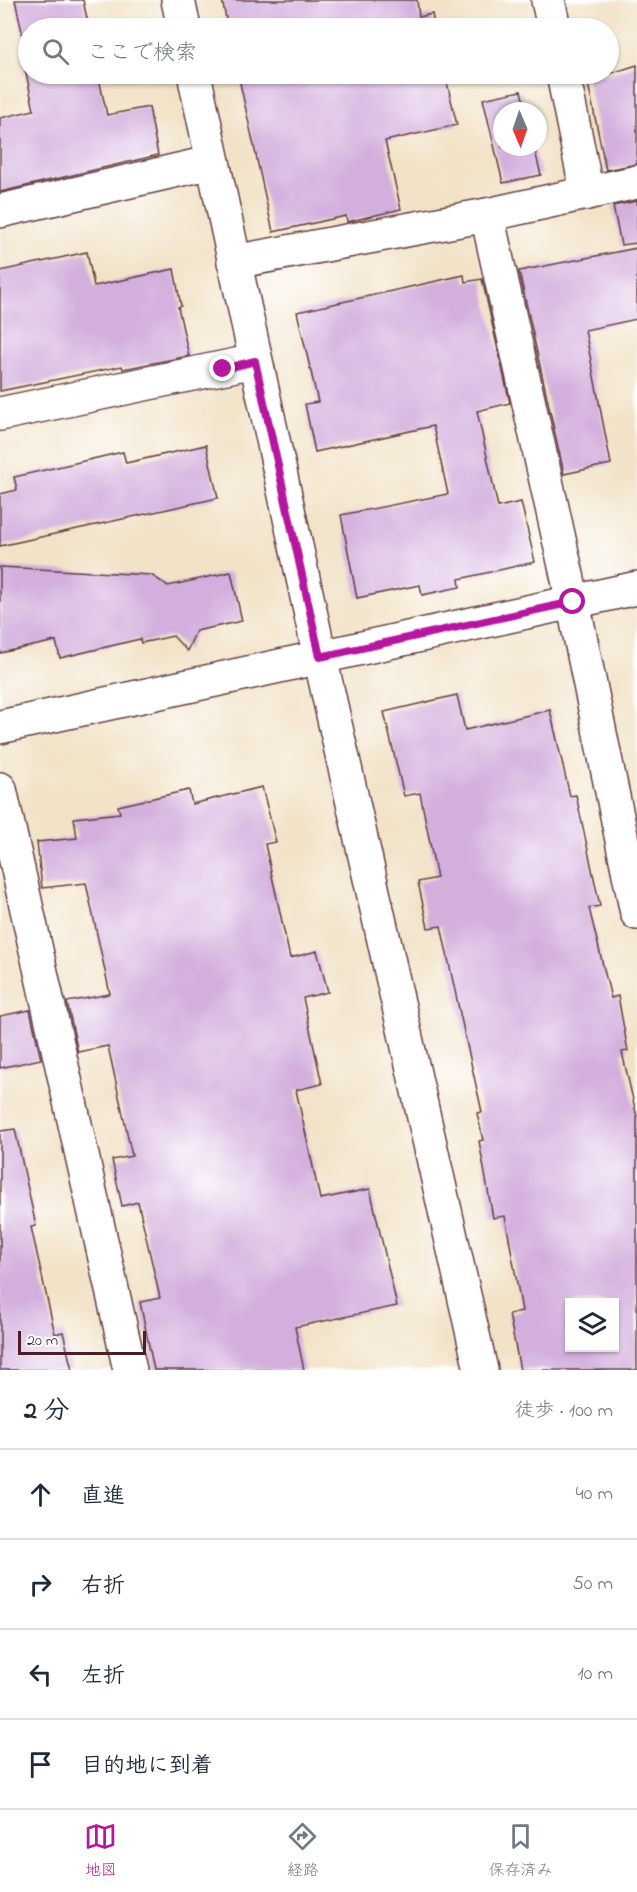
<!DOCTYPE html>
<html lang="ja">
<head>
<meta charset="utf-8">
<style>
	body { margin:0; font-family:"Indie Flower","Klee One",sans-serif; background:#f6f6f7; color:#1f2937 }
	.controls { position:absolute; right:18px; bottom:18px; display:grid; overflow:hidden; border-radius:0px; box-shadow:0 2px 4px #0004 }
	.controls button { width:54px; height:54px; display:grid; place-items:center; padding:0; border:0; border-bottom:2px solid #e0e1e3; background:#fff; color:#1f2937; font:30px sans-serif }
	.compass { position:absolute; left:493px; top:102px; width:54px; height:54px; border-radius:50%; background:#fff; box-shadow:0 2px 4px #0004; rotate:178deg }
	.scale { position:absolute; left:18px; bottom:15px; width:128px; box-sizing:border-box; padding-left:6px; border:3px solid #4a1f2b; border-top:0; font-size:16px; line-height:21px; white-space:nowrap; color:#4a1f2b; -webkit-text-stroke:4px #fff; paint-order:stroke }
	.stop { position:absolute; width:18px; height:18px; margin:-14px; border:4px solid #b5179e; border-radius:50%; background:#fff }
	.stop.end { background:#b5179e; border-color:#fff; box-shadow:0 2px 6px #0008 }
	.list { margin:0; padding:0; list-style:none }
	h2 { display:flex; justify-content:space-between; align-items:center; height:78px; margin:0; padding:0 24px; font-size:26px }
	h2 small { font-size:20px; font-weight:400; color:#747a83 }
	.list li { display:grid; grid-template-columns:39px 1fr auto; gap:18px; align-items:center; box-sizing:border-box; height:90px; padding:0 24px; border-top:2px solid #e0e1e3 }
	.list b { display:block; font-size:22px; white-space:nowrap }
	.list em { font-size:20px; font-style:normal; color:#747a83 }
	.icon { flex:none; width:33px; height:33px; fill:none; stroke:currentColor; stroke-width:2; stroke-linecap:round; stroke-linejoin:round }
	.map { position:relative; flex:none; width:637px; height:1370px; overflow:hidden }
	.search { position:absolute; background:#fff; box-shadow:0 2px 4px #0004; left:18px; right:18px; top:18px; height:66px; display:flex; align-items:center; gap:15px; box-sizing:border-box; padding:0 21px; border-radius:33px; color:#747a83; font-size:22px }
	.sheet { height:438px; background:#fff }
	nav { display:flex; justify-content:space-around; align-items:center; box-sizing:border-box; height:84px; border-top:2px solid #e0e1e3; background:#fff; font-size:16px; color:#747a83 }
	nav a { display:grid; justify-items:center; gap:3px }
	nav .on { color:#b5179e }
	.map>svg:first-child { display:block }
	.building { fill:#d3afdd; fill-rule:evenodd }
	.lines { fill:none; stroke-linecap:round; stroke-linejoin:round }
	.minor-casing { stroke:#633c43; stroke-width:36 }
	.tertiary-casing { stroke:#633c43; stroke-width:36 }
	.minor { stroke:#fff; stroke-width:33 }
	.tertiary { stroke:#fff; stroke-width:33 }
	.route { stroke:#b5179e; stroke-width:8 }
</style>
</head>
<body>
<div class="map">
<svg width="637" height="1370" viewBox="0 0 637 1370">
	<rect width="100%" height="100%" fill="#fff"/>
	<filter id="ink" filterUnits="userSpaceOnUse"><feTurbulence type="fractalNoise" baseFrequency=".0167" numOctaves="2"/><feDisplacementMap in="SourceGraphic" scale="12" xChannelSelector="R" yChannelSelector="G"/><feConvolveMatrix kernelMatrix="1 2 1 2 8 2 1 2 1" color-interpolation-filters="sRGB"/></filter>
	<filter id="wash" filterUnits="userSpaceOnUse"><feTurbulence type="fractalNoise" baseFrequency=".008" numOctaves="4" result="noise"/><feDisplacementMap in="SourceGraphic" scale="24" xChannelSelector="R" yChannelSelector="G"/><feGaussianBlur stdDeviation="1.35" result="paint"/><feColorMatrix in="noise" values="0 0 0 0 0 0 0 0 0 0 0 0 0 0 0 0 0 1.4 0 .05"/><feComposite in="paint" operator="in"/></filter>
	<g filter="url(#wash)">
		<rect width="100%" height="100%" fill="#f2e3c8"/>
		<g id="blocks">
			<g class="building">
				<path d="M15,0H83L89,28H28V74H98L107,115L149,107L158,155L0,192V118L34,110L22,55L27,54Z"/>
				<path d="M222,0H417L419,17L432,14L435,28H228Z"/>
				<path d="M637,65V164L606,170L586,74H609Z"/>
				<path d="M238,74H445L457,125L385,141L401,209L347,222L346,216L273,232Z"/>
				<path d="M521,91L526,111H502V147H534L541,175L503,183L483,99Z"/>
				<path d="M637,201V243L621,245L613,206Z"/>
				<path d="M637,248V319L585,330L611,464L564,474L519,271Z"/>
				<path d="M87,252L94,286L174,269L181,306L178,307L189,356L123,369L122,366L0,391V271Z"/>
				<path d="M464,275L465,282L482,279L510,403L477,411L498,507L521,502L535,562L459,579L460,587L422,595L420,585L357,598L341,515L448,494L433,426L315,452L305,404L318,402L297,312Z"/>
				<path d="M206,445L218,498L0,546V494L17,490L14,477L123,452L126,463Z"/>
				<path d="M0,567L151,575L168,586L231,572L242,621L196,631L187,651L173,636L141,643L140,639L60,658L56,641L0,653Z"/>
				<path d="M457,695L465,730L550,710L570,796L576,795L600,906L589,908L611,998L618,996L628,1051L622,1052L637,1117V1370H520L509,1314L522,1311L505,1216L493,1218L479,1141L483,1140L477,1113L482,1112L459,1009L441,926L428,928L418,882L437,878L420,793L404,796L384,712ZM570,1302H615V1347H570Z"/>
				<path d="M262,787L276,842L265,844L290,958L317,951L328,992L303,998L322,1084L296,1090L320,1199L370,1189L397,1306L295,1327L304,1370H154L140,1302L160,1298L138,1202L122,1206L112,1160L132,1156L108,1046L78,1052L67,1002L110,994L86,883L42,888L37,842L77,838L74,818L120,813L118,806L189,790L192,804Z"/>
				<path d="M30,1010L41,1059L0,1068V1016Z"/>
				<path d="M15,1129L36,1226L31,1227L55,1334L63,1332L72,1370H0V1131Z"/>
			</g>
		</g>
	</g>
	<g filter="url(#ink)">
		<use href="#blocks" fill-opacity="0" stroke="#633c43" stroke-width="1.5"/>
		<g class="lines">
			<g class="minor-casing">
				<g id="minor">
					<path d="M548,0L554,28"/>
					<path d="M563,74L587,193"/>
					<path d="M0,211L213,162"/>
					<path d="M487,215L573,602L637,913"/>
					<path d="M234,262L487,215L637,182"/>
					<path d="M0,414L255,361"/>
					<path d="M0,727L637,588"/>
					<path d="M0,789L130,1370"/>
				</g>
			</g>
			<g class="tertiary-casing">
				<g id="tertiary">
					<path d="M178,0L184,28"/>
					<path d="M194,74L320,657L481,1370"/>
				</g>
			</g>
			<use href="#minor" class="minor"/>
			<use href="#tertiary" class="tertiary"/>
		</g>
	</g>
	<g class="lines" filter="url(#ink)">
		<path class="route" d="M223,369L255,361L320,657L573,602"/>
	</g>
</svg>
<div class="controls">
<button><svg class="icon" aria-label="layers" viewBox="0 0 24 24"><path d="M12 4l9 5-9 5-9-5zM3 14l9 5 9-5"/></svg></button>
</div>
<svg class="compass" viewBox="-18 -18 36 36"><path d="M0-13l5 13h-10z" fill="#e53935"/><path d="M0 13l5-13h-10z" fill="#747a83"/></svg>
<div class="scale">20 m</div>
<div class="stop" style="left:573px;top:602px"></div>
<div class="stop end" style="left:223px;top:369px"></div>
<div class="search"><svg class="icon" aria-label="search" viewBox="0 0 24 24"><circle cx="10" cy="10" r="6"/><path d="M15 15l6 6"/></svg>ここで検索</div>
</div>
<section class="sheet">
<h2>2 分<small>徒歩 · 100 m</small></h2>
<ul class="list">
<li><svg class="icon" aria-label="ahead" viewBox="0 0 24 24"><path d="M12 20V5M6 11l6-6 6 6"/></svg><div><b>直進</b></div><em>40 m</em></li>
<li><svg class="icon" aria-label="right" viewBox="0 0 24 24"><path d="M7 20v-9h11M14 6l5 5-5 5"/></svg><div><b>右折</b></div><em>50 m</em></li>
<li><svg class="icon" aria-label="left" viewBox="0 0 24 24"><path d="M17 20v-9H6M10 6l-5 5 5 5"/></svg><div><b>左折</b></div><em>10 m</em></li>
<li><svg class="icon" aria-label="arrive" viewBox="0 0 24 24"><path d="M6 21V4h12l-3 4 3 4H6"/></svg><div><b>目的地に到着</b></div></li>
</ul>
</section>
<nav>
<a class="on"><svg class="icon" aria-label="map" viewBox="0 0 24 24"><path d="M3 6l6-2 6 2 6-2v14l-6 2-6-2-6 2zM9 4v14M15 6v14"/></svg>地図</a>
<a><svg class="icon" aria-label="directions" viewBox="0 0 24 24"><path d="M12 3l9 9-9 9-9-9zM9 14v-3h6M13 9l2 2-2 2"/></svg>経路</a>
<a><svg class="icon" aria-label="saved" viewBox="0 0 24 24"><path d="M7 4h10v16l-5-4-5 4z"/></svg>保存済み</a>
</nav>
</body>
</html>
